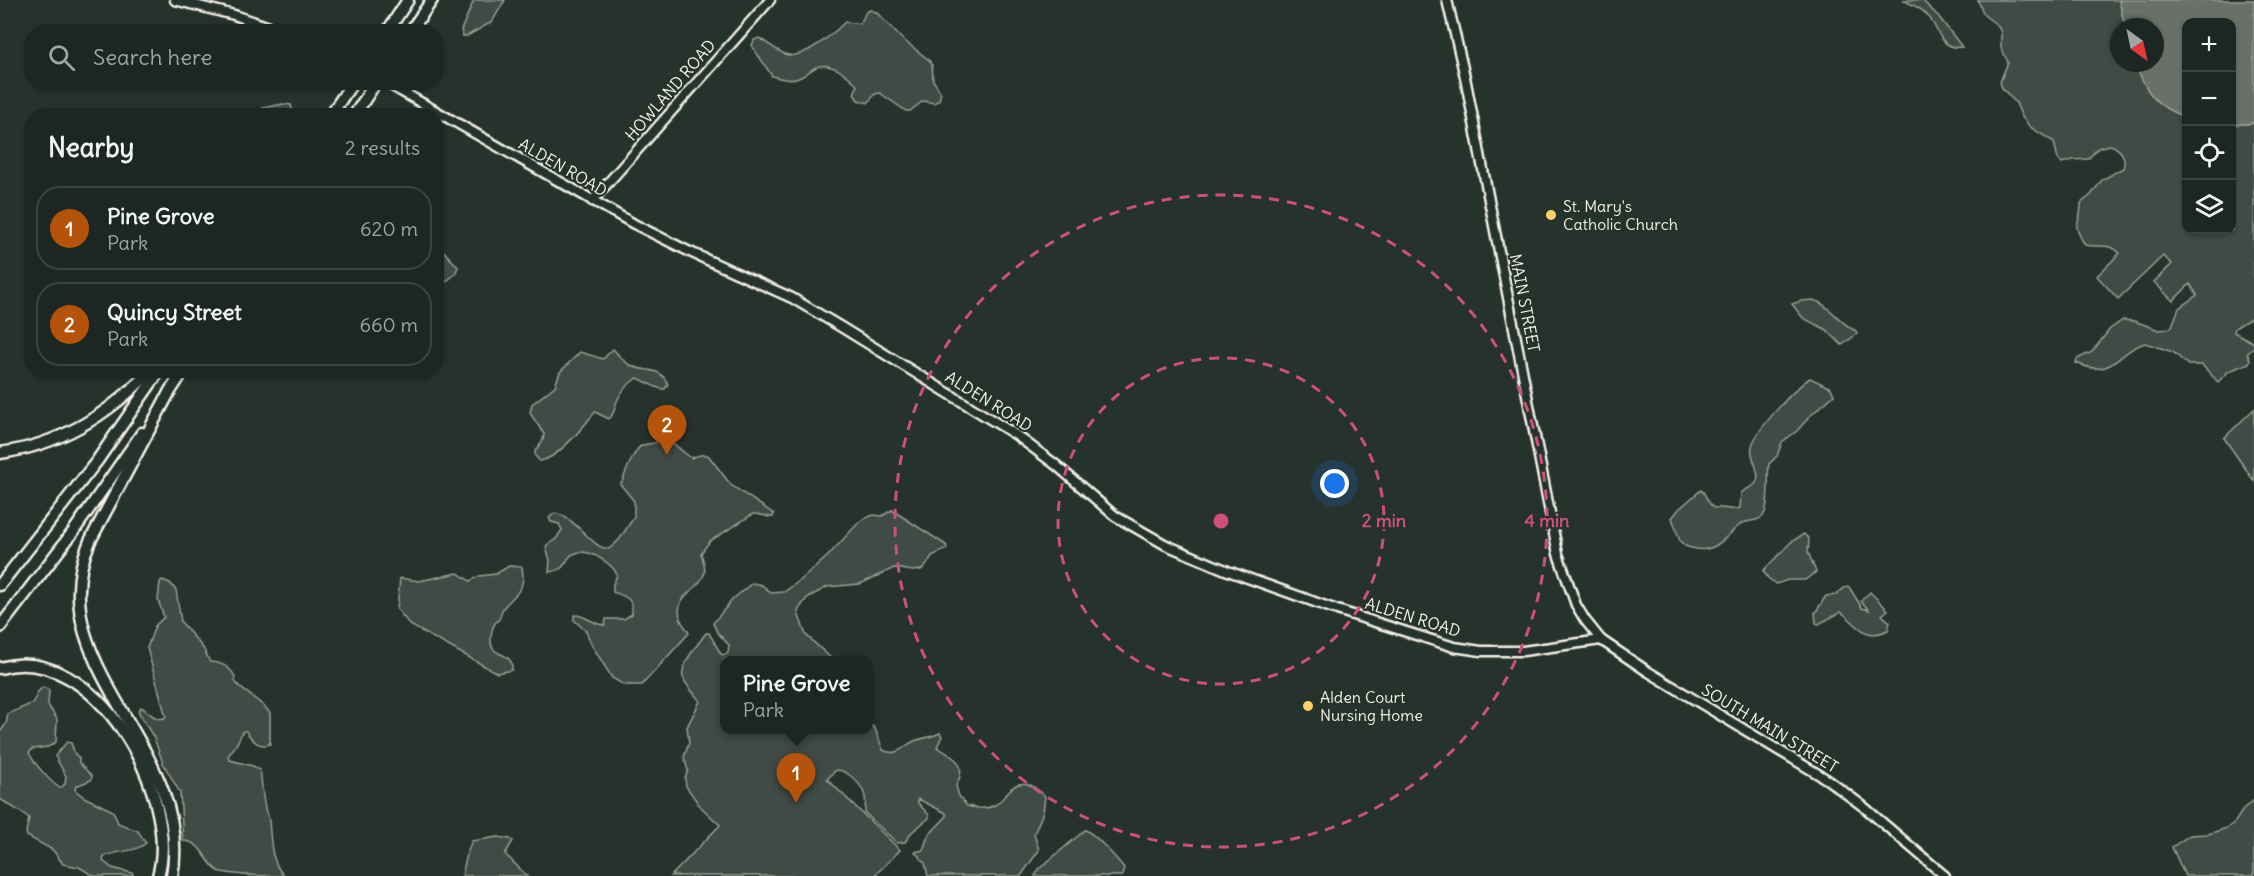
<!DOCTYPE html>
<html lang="en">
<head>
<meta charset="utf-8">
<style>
	body { margin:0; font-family:Delius,sans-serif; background:#29322f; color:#f1f3f6 }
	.controls { position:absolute; right:18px; top:18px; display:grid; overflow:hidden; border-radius:12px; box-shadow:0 2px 4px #0004 }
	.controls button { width:54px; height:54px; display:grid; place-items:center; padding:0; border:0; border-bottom:2px solid #3a4340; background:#1c2622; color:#f1f3f6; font:30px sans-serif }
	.compass { position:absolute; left:2110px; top:18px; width:54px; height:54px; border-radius:50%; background:#1c2622; box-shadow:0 2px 4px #0004; rotate:147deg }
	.you { position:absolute; left:1335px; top:484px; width:21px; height:21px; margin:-15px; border:4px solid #fff; border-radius:50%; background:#1a73e8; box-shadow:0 0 0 9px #1a73e833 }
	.badge { display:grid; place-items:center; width:39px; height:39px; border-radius:50%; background:#b45309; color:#fff; font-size:20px; font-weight:700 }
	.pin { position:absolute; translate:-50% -50px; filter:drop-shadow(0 2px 3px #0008) }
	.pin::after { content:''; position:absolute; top:32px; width:21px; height:18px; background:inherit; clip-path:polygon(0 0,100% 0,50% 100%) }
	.popup { position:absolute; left:720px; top:656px; width:153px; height:78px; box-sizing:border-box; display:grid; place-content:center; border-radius:12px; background:#1c2622; filter:drop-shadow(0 2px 4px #0005); font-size:20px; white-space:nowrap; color:#a0a5a5 }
	.popup b { font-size:22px; color:#f1f3f6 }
	.popup::after { content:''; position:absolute; left:50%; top:100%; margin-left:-12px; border:12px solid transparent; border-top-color:#1c2622 }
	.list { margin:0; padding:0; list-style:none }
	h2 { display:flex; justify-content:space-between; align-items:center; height:78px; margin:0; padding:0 24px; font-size:26px }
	h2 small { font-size:20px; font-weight:400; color:#a0a5a5 }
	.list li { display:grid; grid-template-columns:39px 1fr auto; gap:18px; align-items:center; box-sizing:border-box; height:84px; margin:0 12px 12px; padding:0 12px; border:2px solid #3a4340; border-radius:24px }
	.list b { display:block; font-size:22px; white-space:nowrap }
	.list p { margin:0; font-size:20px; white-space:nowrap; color:#a0a5a5 }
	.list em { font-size:20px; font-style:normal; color:#a0a5a5 }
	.icon { flex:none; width:33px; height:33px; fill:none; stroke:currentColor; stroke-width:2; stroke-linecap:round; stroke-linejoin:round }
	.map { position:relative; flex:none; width:2254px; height:876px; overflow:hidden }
	.search { position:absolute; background:#1c2622; box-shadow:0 2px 4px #0004; left:24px; top:24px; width:420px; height:66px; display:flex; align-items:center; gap:15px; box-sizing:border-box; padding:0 21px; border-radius:24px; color:#a0a5a5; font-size:22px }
	.panel { position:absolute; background:#1c2622; box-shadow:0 2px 4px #0004; left:24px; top:108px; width:420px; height:270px; border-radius:24px }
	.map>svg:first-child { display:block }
	.green { fill:#414b45; stroke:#9a9e96; stroke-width:1.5 }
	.water { fill:#676f68; stroke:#9fa39b; stroke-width:1.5 }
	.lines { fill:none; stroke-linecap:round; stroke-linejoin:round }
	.secondary-casing { stroke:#f4f1e8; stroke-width:13 }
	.highway-casing { stroke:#f4f1e8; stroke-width:15 }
	.secondary { stroke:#26332d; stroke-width:8 }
	.highway { stroke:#26332d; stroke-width:10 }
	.ring { fill:none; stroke:#ce4e7e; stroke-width:3; stroke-dasharray:10 8 }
	.poi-dot { fill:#ffd166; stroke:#26332d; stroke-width:2 }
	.labels { text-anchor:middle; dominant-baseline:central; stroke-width:4.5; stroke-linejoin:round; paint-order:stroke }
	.street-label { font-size:16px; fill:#f4f1e8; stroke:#26332d }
	.poi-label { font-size:16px; fill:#f4f1e8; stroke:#26332d; text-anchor:start }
	.centre { fill:#ce4e7e; stroke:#26332d; stroke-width:3 }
	.ring-label { font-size:18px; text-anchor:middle; font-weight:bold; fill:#ce4e7e; stroke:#26332d; stroke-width:4.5; stroke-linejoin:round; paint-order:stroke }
</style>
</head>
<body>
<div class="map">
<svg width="2254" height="876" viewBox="0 0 2254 876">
	<rect width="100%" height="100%" fill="#26332d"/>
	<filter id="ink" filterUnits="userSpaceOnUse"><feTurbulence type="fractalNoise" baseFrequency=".0167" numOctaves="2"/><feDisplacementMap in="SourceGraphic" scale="12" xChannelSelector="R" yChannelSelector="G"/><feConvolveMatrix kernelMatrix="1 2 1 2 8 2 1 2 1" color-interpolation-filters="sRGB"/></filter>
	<g filter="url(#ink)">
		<g class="green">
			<path d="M474,0H505L492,22L467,36H463L461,30Z"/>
			<path d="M1903,0H1922L1939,17L1962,47C1939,50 1939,28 1928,16C1922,8 1911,4 1903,0Z"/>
			<path d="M1978,0H2119L2125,27H2119V63H2135C2145,89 2158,109 2186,117V230H2232V125L2254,123V316L2235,328L2234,332L2254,343V347L2247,354L2250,359L2249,363L2229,371L2218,382L2202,365H2188L2173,352L2145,343C2116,351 2115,380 2076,363L2077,359L2092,352L2110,329L2123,320L2134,321L2159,330L2168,329L2172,326L2179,308L2197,295L2190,284L2173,301L2154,282L2172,264L2163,256L2118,299L2097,276L2120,253C2108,242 2098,248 2085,245C2069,219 2082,226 2081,203L2091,195L2102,180L2123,168C2127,157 2120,148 2110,145L2098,148L2088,159L2073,160L2062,163L2058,159L2054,142L2030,127L2022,117L2016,103L2002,88L2000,82L2008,62L2001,48V32L1997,25L1984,15Z"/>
			<path d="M870,10L876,12L901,38L929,60L932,65L933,80L941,93L939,100L934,103L923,101L910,111H906L880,93L875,94L868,103L858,100L854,94L857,86C850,75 829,61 816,67C809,71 803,78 795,79C787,81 779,78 772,76L752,46L754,40L759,38C768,43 779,53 788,55C804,59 834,33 845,22L860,24L866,12Z"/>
			<path d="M283,104L291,105L293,111L291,115H256L263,108Z"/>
			<path d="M436,243L458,267L455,274L441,286L437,283Z"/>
			<path d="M1813,300C1829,304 1840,324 1856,331L1857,334L1842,345L1827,330L1803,318L1792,304L1801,301Z"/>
			<path d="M613,349C618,354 624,362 630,365C645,374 658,364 668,384L665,389C654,389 647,381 637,378C628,384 621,391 617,401C614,409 615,413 609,419L595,412C584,426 558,459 540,461L535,456V451L543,440L544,434L530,413L532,404L555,386L560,372L580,352L603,359Z"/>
			<path d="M1810,378L1831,388L1834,395L1810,416L1797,431L1782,442L1777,456L1769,464C1767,477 1770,506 1763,516C1757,523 1748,519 1741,524C1721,540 1715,557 1685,546L1680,541L1672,518L1679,509L1701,490C1706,493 1706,502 1714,508C1723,506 1731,512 1740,508L1741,493C1745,489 1749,489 1753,486C1766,476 1748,458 1752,446C1756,430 1796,387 1810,378Z"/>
			<path d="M2254,409V481L2224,438Z"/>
			<path d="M664,438L668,442L670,441L691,458L700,455H708L731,485L774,514L773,517C766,518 761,513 753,514L710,541L701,553C703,560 707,570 703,577C695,592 675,596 680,617C681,624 687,628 689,633L642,685H624L612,678L591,644L586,631L574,620V615C585,614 593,625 605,625L606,619H624L632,614C633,598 627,597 613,592V584L617,575C613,564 593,552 581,552C577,552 574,554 571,555C562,566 566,569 549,572L550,560L546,548L547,545L556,539L562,530L559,524L551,522L549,518L555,513C577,518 592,549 609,549L619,540L634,517V501L620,484L623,480C625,473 635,449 641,446C650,442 657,445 664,438Z"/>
			<path d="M892,510L946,545L947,549L932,556L926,566L921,570L913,571L894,568L860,584L827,587L807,598L799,609L798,613L806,635L833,660H724V730H868V722L875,729L883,750C898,758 904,744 917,740C926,738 933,736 940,733L942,736L937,747C955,758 968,763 956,786L959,796L967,806C976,808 986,810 995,805C1007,798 1011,778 1030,785C1035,787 1041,793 1045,796L1043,812L1034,834L1039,850L1021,876H928L925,863L915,852L923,850L928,836L946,817V813L918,799V803L929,815V818L912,832L905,842L897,843L865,813C865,808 866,802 865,797C863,785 848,770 836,770L827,779L900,850L874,876H671L720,825L700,806L686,786L685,778L688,771L684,757L689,743L687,727L700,701C695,694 685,685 683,677C680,664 699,643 706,633H709L721,654L725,655L728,653L729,645L717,632L713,623L733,599L752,583L762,585L771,593L784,592L802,579L827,557L860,521L873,515L882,516Z"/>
			<path d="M1804,534L1809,539L1808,552L1816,572L1805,580H1788L1776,584L1768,578L1763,571L1791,542Z"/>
			<path d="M509,566L522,567C526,590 517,592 504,607C500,611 502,615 499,619C495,623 493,625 492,631C485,663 513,646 512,670L497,673L410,625L397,609L400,578L419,581L458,573L470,581L479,576L496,574Z"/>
			<path d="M162,580L170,583L176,590L181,622L203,648L210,662C219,662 229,666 234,675C238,683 232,678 237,684C247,695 260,700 270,713V744C258,748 252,740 246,731H243L236,745L228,756L230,760L253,766L260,770C262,782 262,795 265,808C265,813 269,816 269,821C271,840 270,861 284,876C264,876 235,876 218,871C205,862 202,841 183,841L180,793L163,763L154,738L138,711L141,707C150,712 156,723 166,717L147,648L155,626L164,617L158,600L160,582Z"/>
			<path d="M1849,587L1862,608L1869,610L1861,601L1870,592L1888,610L1882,615L1890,622L1888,630C1864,642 1857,623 1841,612L1819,624L1816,623L1815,613L1826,596L1836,595L1844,588Z"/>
			<path d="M43,687L49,690L48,705L57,719L56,742L48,747L32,749L29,753C34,763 51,783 60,788L65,784L66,776L55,756L67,742L71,743L75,754L79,758V763L92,776L91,780L76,786L75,790L84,797L113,811L118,823L138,831L146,843C135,853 116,850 104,857L103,861L112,868L132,873L134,876H94L79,867L63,864L53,850L27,836L26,832L29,818L24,814L0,799V732L6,724L8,714L33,703L38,692Z"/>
			<path d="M2254,800V876H2185L2172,847L2190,835L2208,834L2227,828L2235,822L2244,808Z"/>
			<path d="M1085,830C1093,832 1118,860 1124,868L1122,876H1035L1039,869Z"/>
			<path d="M498,837L510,839L513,841L505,854L527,876H462C463,870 469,845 472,841Z"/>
		</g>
		<path class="water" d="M2119,0H2254V123L2232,125V22H2186V117C2156,108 2146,92 2135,63H2155V27H2125Z"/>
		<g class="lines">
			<g class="secondary-casing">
				<g id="secondary">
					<path d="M175,0L234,15L284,32"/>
					<path d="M1447,0L1465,77L1558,554L1576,605L1585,620L1601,640L1647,671L1828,780L1864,807L1945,876"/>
					<path d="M385,82L634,224L690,252L792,298L841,327L1016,435L1056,465L1115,516L1166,545L1228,571L1337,610L1454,647L1481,651H1523L1601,640"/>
					<path d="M592,201L770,0"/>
				</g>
			</g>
			<g class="highway-casing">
				<g id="highway">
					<path d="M387,32L408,0"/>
					<path d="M410,32L432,0"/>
					<path d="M330,116L353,82"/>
					<path d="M354,116L376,82"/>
					<path d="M171,389L90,541C36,664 195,747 172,876"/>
					<path d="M169,393L184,370"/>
					<path d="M0,453C60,445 110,414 151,370"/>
					<path d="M0,585L97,461L160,370"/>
					<path d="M0,627L73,532L142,433"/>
					<path d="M0,668C95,640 181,796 158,876"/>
				</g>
			</g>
			<use href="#secondary" class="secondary"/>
			<use href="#highway" class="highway"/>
		</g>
	</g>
	<g class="ring">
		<circle cx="1221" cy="521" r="163"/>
		<circle cx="1221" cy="521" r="326"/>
	</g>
	<g class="poi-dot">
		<circle cx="1551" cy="215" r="6"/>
		<circle cx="1308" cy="706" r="6"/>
	</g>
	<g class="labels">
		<g class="street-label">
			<text transform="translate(670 90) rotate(-49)">HOWLAND ROAD</text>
			<text transform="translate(563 167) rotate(30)">ALDEN ROAD</text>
			<text transform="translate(1525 303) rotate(79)">MAIN STREET</text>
			<text transform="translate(989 401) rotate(32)">ALDEN ROAD</text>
			<text transform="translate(1413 617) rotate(17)">ALDEN ROAD</text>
			<text transform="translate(1770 728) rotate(31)">SOUTH MAIN STREET</text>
		</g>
		<g class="poi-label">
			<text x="1563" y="206">St. Mary's<tspan x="1563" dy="18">Catholic Church</tspan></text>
			<text x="1320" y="697">Alden Court<tspan x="1320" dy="18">Nursing Home</tspan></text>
		</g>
	</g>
	<circle cx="1221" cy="521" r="9" class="centre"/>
	<g class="ring-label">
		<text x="1384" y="527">2 min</text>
		<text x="1547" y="527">4 min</text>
	</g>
</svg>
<div class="controls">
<button>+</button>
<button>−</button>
<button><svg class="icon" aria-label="locate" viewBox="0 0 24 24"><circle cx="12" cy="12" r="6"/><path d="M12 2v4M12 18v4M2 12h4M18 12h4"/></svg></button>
<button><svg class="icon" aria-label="layers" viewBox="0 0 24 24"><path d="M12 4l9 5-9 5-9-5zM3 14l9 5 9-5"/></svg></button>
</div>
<svg class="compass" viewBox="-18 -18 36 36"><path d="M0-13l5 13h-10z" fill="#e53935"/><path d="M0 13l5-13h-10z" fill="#a0a5a5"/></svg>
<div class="you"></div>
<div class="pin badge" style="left:796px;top:803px">1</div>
<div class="popup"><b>Pine Grove</b>Park</div>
<div class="pin badge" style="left:667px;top:455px">2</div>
<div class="search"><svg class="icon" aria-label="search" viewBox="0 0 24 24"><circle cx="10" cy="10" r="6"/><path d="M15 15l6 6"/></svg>Search here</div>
<section class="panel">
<h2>Nearby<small>2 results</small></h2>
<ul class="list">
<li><span class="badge">1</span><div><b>Pine Grove</b><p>Park</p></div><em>620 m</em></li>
<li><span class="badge">2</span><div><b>Quincy Street</b><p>Park</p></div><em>660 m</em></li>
</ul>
</section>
</div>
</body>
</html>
